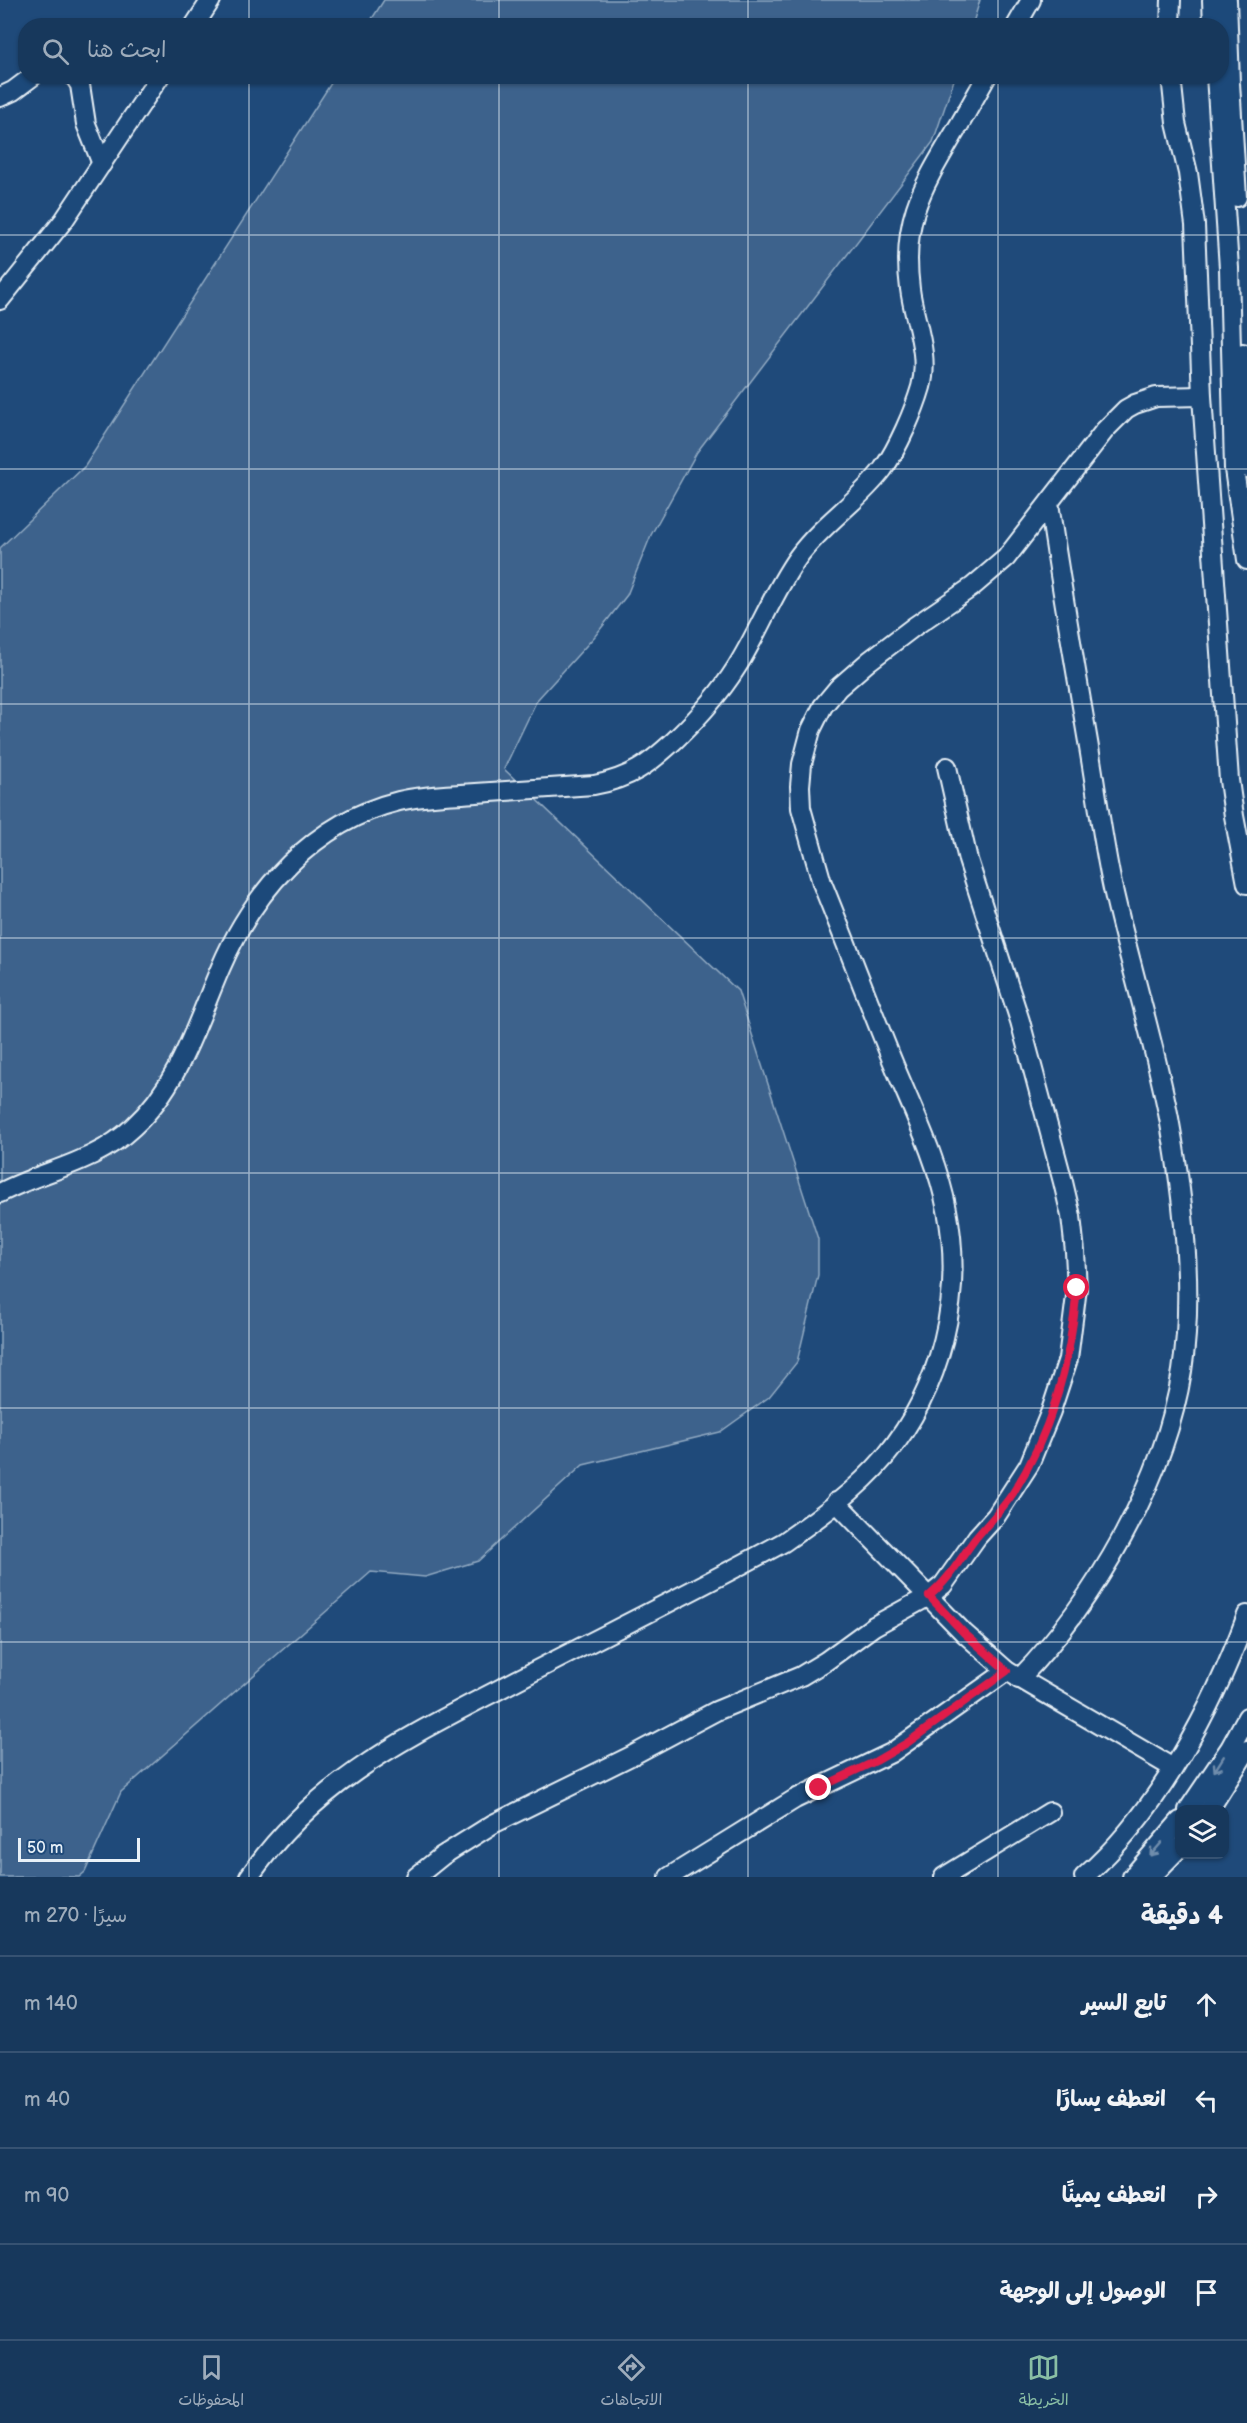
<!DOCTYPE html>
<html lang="ar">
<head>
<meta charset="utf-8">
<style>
	body { margin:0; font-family:"Balsamiq Sans","Playpen Sans Arabic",sans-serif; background:#244365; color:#f1f3f6; direction:rtl }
	.controls { position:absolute; right:18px; bottom:18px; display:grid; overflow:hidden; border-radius:12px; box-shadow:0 2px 4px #0004 }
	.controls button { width:54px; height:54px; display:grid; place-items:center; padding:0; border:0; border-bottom:2px solid #365272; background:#17385c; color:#f1f3f6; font:30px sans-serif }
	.scale { position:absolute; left:18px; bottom:15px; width:122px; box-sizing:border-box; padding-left:6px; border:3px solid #e8f1f8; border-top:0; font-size:16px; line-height:21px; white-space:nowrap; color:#e8f1f8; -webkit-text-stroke:4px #1f4a7a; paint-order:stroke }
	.stop { position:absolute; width:18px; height:18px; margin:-14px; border:4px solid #e11d48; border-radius:50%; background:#fff }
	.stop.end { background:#e11d48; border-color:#fff; box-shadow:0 2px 6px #0008 }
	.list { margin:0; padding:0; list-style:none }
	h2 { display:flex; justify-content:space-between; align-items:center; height:78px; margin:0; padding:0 24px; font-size:26px }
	h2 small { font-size:20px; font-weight:400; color:#9eacbb }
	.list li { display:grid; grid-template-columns:39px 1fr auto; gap:18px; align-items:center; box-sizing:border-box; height:96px; padding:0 24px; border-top:2px solid #365272 }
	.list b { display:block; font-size:22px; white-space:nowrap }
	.list em { font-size:20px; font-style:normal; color:#9eacbb }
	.icon { flex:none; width:33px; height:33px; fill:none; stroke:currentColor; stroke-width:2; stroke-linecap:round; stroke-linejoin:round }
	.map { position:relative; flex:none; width:1247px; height:1877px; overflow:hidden; direction:ltr }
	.search { position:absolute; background:#17385c; box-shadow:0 2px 4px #0004; left:18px; right:18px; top:18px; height:66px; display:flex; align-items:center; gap:15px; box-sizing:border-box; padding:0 21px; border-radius:24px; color:#9eacbb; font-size:22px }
	.sheet { height:462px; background:#17385c }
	nav { display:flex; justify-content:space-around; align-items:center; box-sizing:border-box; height:84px; border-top:2px solid #365272; background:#17385c; font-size:16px; color:#9eacbb }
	nav a { display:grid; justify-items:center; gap:3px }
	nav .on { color:#8abfa5 }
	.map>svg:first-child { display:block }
	.green { fill:#3c628c; stroke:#92aac2; stroke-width:1.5 }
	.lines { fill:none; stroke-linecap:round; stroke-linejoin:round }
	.street-casing { stroke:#e8f1f8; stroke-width:22 }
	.street { stroke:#1f4a7a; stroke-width:18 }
	.oneway { stroke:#6f8dac }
	.route { stroke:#e11d48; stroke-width:8 }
	.grid { fill:none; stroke:#e8f1f8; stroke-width:1.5; stroke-opacity:0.55 }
</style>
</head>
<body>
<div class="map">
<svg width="1247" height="1877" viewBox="0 0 1247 1877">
	<rect width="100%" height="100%" fill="#1f4a7a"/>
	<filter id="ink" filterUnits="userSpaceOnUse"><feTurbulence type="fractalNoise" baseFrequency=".0167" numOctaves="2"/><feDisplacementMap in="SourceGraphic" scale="12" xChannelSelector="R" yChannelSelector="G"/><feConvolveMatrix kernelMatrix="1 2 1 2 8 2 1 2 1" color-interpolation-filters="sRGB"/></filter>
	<g filter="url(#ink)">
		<g class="green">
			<path d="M384,0H980L972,26L368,25Z"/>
			<path d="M335,77H955L933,142L697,452L651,535L627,595L595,636L537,700L504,769L738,991L818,1239V1275L797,1362L769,1397L720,1432L583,1465L478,1561L425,1577L371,1572L121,1792L85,1872L79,1877H0V548L85,466Z"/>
		</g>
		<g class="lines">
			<g class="street-casing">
				<g id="street">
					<path d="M1212,0L1213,26"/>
					<path d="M1227,0L1230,83L1237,197"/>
					<path d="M194,26L211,0"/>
					<path d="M1016,26L1031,0"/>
					<path d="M1170,26L1171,0"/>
					<path d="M74,76L80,85L86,124L102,164"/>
					<path d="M1171,76L1176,123L1188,173L1195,225L1202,396L1229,780L1234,816L1247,884"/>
					<path d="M1216,76L1229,268L1234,469L1247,560"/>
					<path d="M0,97L13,91L33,76"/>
					<path d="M0,300L64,220L160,76"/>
					<path d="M1243,353L1247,468"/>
					<path d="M0,1193C46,1169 94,1164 133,1127C179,1085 196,1025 220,969C253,891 314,822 399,801C424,795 450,795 476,793C515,790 554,788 594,785C631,778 648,765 675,740C698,718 719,695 736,668C759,632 773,592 798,557C822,524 859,501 883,469C898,448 914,411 921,387C930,354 914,321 910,289C901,220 922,188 955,132C966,114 976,95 987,76"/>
					<path d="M836,1502L964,1633L1007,1671L1173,1768"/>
					<path d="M1019,1679C1095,1601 1165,1480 1182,1371C1194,1293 1183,1195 1169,1118C1154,1041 1130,965 1113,889C1102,838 1096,787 1087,736C1074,658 1060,581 1049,503"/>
					<path d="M1188,1810L1230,1748L1247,1717"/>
					<path d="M1209,1810L1247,1750"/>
					<path d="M249,1877C318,1777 413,1735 517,1680C606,1634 696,1590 784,1542C820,1517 857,1490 885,1457C941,1389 964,1296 947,1210C937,1158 912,1109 892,1060C868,1001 846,942 822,883L801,808L800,786L802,764L811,730L823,706L838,688L869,661L915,626L972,587L1006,558L1105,430L1126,409L1135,404L1156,397L1202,396"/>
					<path d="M416,1877L442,1856L493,1824L633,1755L716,1711L801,1676L826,1661L874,1626L929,1596L943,1585L977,1537L996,1516L1029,1465L1051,1411L1068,1359L1077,1288L1075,1252L1071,1216L1063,1182L1020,1021L968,860L947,767"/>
					<path d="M669,1877L795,1799L891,1753L1007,1671"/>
					<path d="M944,1877L1050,1812"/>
					<path d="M1084,1877C1159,1811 1213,1708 1247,1615"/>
					<path d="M1132,1877L1180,1821"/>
					<path d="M1151,1877L1180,1847"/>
				</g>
			</g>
			<use href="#street" class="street"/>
		</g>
		<defs><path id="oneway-shaft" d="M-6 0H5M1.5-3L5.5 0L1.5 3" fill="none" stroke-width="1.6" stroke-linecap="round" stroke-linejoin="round" transform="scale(1.5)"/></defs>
		<g class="oneway">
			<use href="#oneway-shaft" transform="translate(1219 1764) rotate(122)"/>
			<use href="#oneway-shaft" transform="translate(1156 1849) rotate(131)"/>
		</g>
	</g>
	<g class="lines" filter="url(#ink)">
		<path class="route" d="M819,1788L876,1761L907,1743L1007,1671L964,1633L929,1596C949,1580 960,1559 975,1539C988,1523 1002,1510 1013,1493C1052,1432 1071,1359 1077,1288"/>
	</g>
	<path class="grid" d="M249,0V26M499,0V26M748,0V26M998,0V26M249,76V1877M499,76V1877M748,76V1877M998,76V1877M0,235H1247M0,469H1247M0,704H1247M0,938H1247M0,1173H1247M0,1408H1247M0,1642H1247"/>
</svg>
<div class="controls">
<button><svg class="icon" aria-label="layers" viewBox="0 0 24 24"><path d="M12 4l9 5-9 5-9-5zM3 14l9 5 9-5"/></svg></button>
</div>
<div class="scale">50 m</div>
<div class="stop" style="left:1077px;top:1288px"></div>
<div class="stop end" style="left:819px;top:1788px"></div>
<div class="search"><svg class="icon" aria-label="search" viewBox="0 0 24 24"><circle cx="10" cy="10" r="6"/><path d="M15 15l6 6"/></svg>ابحث هنا</div>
</div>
<section class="sheet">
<h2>4 دقيقة<small>سيرًا · 270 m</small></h2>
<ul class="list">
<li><svg class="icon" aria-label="ahead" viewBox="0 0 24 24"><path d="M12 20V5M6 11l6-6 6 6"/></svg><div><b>تابع السير</b></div><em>140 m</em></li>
<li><svg class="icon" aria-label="left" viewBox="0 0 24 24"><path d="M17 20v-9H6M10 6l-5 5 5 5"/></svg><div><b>انعطف يسارًا</b></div><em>40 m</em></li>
<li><svg class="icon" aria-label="right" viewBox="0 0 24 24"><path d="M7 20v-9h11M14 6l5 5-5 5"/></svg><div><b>انعطف يمينًا</b></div><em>90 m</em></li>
<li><svg class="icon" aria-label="arrive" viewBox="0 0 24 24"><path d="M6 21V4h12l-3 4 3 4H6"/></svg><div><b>الوصول إلى الوجهة</b></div></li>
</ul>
</section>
<nav>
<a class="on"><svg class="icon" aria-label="map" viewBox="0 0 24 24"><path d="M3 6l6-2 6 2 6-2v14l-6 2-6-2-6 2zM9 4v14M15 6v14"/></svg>الخريطة</a>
<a><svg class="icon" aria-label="directions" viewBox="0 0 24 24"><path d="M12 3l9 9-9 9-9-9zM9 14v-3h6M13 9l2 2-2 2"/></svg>الاتجاهات</a>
<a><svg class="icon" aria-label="saved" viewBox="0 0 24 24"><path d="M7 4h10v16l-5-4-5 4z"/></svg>المحفوظات</a>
</nav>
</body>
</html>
